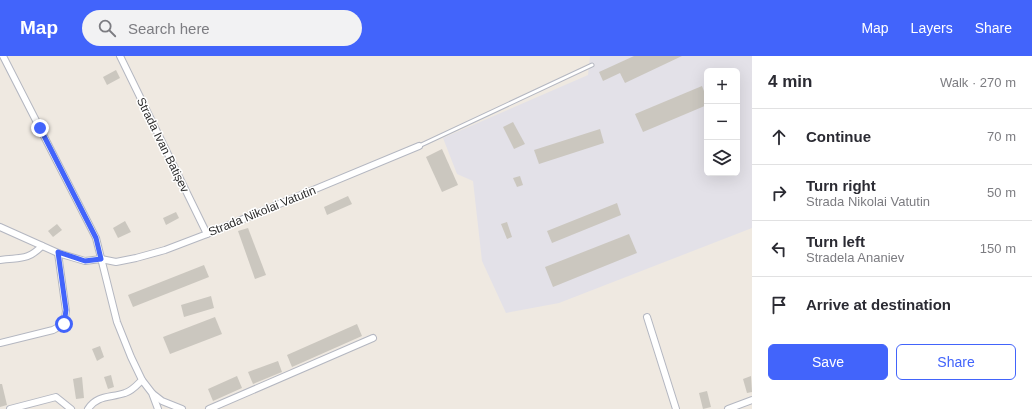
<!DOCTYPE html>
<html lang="en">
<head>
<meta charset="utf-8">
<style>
	body { margin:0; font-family:Arial,sans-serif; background:#f2f2f3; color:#2b2b33 }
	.controls { position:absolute; right:12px; top:12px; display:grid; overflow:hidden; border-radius:6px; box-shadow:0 4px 16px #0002 }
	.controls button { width:36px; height:36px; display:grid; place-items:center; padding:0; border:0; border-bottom:1px solid #e1e1e2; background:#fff; color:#2b2b33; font:20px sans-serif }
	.stop { position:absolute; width:12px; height:12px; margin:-9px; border:3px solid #4264fb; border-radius:50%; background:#fff }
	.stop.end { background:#4264fb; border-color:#fff; box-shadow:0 1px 4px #0008 }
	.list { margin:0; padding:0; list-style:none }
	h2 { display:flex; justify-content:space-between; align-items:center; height:52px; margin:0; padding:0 16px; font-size:17px }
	h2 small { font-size:13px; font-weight:400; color:#7c7c81 }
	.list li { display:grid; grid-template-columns:26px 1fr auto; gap:12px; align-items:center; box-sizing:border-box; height:56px; padding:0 16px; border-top:1px solid #e1e1e2 }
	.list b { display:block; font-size:15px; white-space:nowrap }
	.list p { margin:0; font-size:13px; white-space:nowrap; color:#7c7c81 }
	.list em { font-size:13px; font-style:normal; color:#7c7c81 }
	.actions { display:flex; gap:8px; padding:12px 16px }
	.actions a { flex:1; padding:9px 0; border:1px solid #4264fb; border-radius:6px; text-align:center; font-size:14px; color:#4264fb }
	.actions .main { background:#4264fb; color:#fff }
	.icon { flex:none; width:22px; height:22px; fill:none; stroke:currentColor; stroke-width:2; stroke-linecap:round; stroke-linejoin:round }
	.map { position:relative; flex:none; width:752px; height:353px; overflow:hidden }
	header { display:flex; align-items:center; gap:24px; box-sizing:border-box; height:56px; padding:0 20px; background:#4264fb; color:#fff }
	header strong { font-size:19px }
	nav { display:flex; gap:22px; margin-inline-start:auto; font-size:14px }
	.search { width:280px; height:36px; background:#f2f2f3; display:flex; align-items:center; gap:10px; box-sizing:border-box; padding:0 14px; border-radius:22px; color:#7c7c81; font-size:15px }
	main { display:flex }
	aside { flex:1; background:#fff }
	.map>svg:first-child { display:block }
	.industrial { fill:#e3e1e8; fill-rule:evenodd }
	.building { fill:#cbc7bf }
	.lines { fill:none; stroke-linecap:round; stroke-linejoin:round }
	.service-casing { stroke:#b4b7c1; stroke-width:5 }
	.minor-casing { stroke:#b4b7c1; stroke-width:8 }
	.service { stroke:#fff; stroke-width:3 }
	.minor { stroke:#fff; stroke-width:6 }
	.route { stroke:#4264fb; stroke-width:5 }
	.labels { text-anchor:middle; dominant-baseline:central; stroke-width:3; stroke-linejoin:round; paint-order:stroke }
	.street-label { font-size:12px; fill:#2e2e2e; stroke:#fff }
</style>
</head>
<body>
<header>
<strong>Map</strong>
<div class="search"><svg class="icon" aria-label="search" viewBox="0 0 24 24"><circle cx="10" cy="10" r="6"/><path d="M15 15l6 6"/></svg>Search here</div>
<nav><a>Map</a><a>Layers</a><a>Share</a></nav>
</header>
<main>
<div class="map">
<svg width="752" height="353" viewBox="0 0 752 353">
	<rect width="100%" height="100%" fill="#efe9e1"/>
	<path class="industrial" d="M590,0H752V172L559,247L506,257L482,205L473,125L457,118L443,82L588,19ZM707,15H737V117H707Z"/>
	<g class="building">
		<path d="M634,0H682L625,27L620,17L603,25L599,16Z"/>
		<path d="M116,14L120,22L107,29L103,21Z"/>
		<path d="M702,30L707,43V49L643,76L635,58Z"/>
		<path d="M513,66L525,88L514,93L503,71Z"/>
		<path d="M600,73L604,87L539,108L534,94Z"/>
		<path d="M442,93L458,129L442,136L426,101Z"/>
		<path d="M520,120L523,129L517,131L513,122Z"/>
		<path d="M348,140L352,148L327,159L324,151Z"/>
		<path d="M617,147L621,159L552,187L547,175Z"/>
		<path d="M176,156L179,162L166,169L163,162Z"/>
		<path d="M125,165L131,176L118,182L113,172Z"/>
		<path d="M507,166L512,181L507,183L501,168Z"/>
		<path d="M57,168L62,174L53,181L48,175Z"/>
		<path d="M248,172L266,219L255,223L238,175Z"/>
		<path d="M629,178L637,197L553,231L545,211Z"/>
		<path d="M204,209L209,221L133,251L128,239Z"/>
		<path d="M211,240L214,252L184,261L181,249Z"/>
		<path d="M215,261L222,278L170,298L163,281Z"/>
		<path d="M357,268L362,280L292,311L287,299Z"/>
		<path d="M100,290L104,301L97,305L92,293Z"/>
		<path d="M278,305L282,316L253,328L248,316Z"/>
		<path d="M111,319L114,331L108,333L104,321Z"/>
		<path d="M237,320L242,332L213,345L208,333Z"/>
		<path d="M751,320L752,336L747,337L743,323Z"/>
		<path d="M82,321L84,342L76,343L73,323Z"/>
		<path d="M0,328H2L7,349L0,351Z"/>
		<path d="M707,335L711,351L703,353L699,337Z"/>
	</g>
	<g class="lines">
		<g class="service-casing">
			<path id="service" d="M419,90L592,9"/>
		</g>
		<g class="minor-casing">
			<g id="minor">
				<path d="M3,0L96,182L117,266L131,301L142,324L152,337L158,353"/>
				<path d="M120,0L207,178"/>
				<path d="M0,171L58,197L85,205L101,203L116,206L136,202L165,194L207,178L419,90"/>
				<path d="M0,204C20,201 27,205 42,190"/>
				<path d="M647,261L676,353"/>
				<path d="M0,287L53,274L64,268L66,255L58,197"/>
				<path d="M153,338L162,345L182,353"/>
				<path d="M10,353L56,341L71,353"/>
				<path d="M88,353C97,339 110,342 125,337C132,335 137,329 142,324"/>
				<path d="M209,353L373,282"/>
				<path d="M728,353L752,344"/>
			</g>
		</g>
		<use href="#service" class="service"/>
		<use href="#minor" class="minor"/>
	</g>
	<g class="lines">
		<path class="route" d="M40,72L96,182L101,203L85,205L58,196L66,254L64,268"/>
	</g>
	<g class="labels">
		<g class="street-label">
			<text transform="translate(163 89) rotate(64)">Strada Ivan Batișev</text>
			<text transform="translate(262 155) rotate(-22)">Strada Nikolai Vatutin</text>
		</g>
	</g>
</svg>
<div class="controls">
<button>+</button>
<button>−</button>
<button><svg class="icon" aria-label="layers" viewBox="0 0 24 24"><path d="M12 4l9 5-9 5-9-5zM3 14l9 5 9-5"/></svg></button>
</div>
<div class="stop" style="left:64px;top:268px"></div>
<div class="stop end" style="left:40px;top:72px"></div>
</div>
<aside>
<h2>4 min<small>Walk · 270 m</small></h2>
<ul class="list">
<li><svg class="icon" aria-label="ahead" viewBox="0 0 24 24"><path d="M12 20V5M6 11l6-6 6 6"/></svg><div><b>Continue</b></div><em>70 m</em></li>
<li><svg class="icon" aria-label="right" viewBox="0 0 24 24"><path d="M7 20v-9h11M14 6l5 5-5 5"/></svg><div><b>Turn right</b><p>Strada Nikolai Vatutin</p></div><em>50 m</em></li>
<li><svg class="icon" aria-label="left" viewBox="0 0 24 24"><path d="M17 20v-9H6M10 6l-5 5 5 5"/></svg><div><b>Turn left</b><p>Stradela Ananiev</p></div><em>150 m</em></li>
<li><svg class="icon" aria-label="arrive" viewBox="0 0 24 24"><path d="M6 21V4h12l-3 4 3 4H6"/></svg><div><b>Arrive at destination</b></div></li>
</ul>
<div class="actions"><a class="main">Save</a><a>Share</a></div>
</aside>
</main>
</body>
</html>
